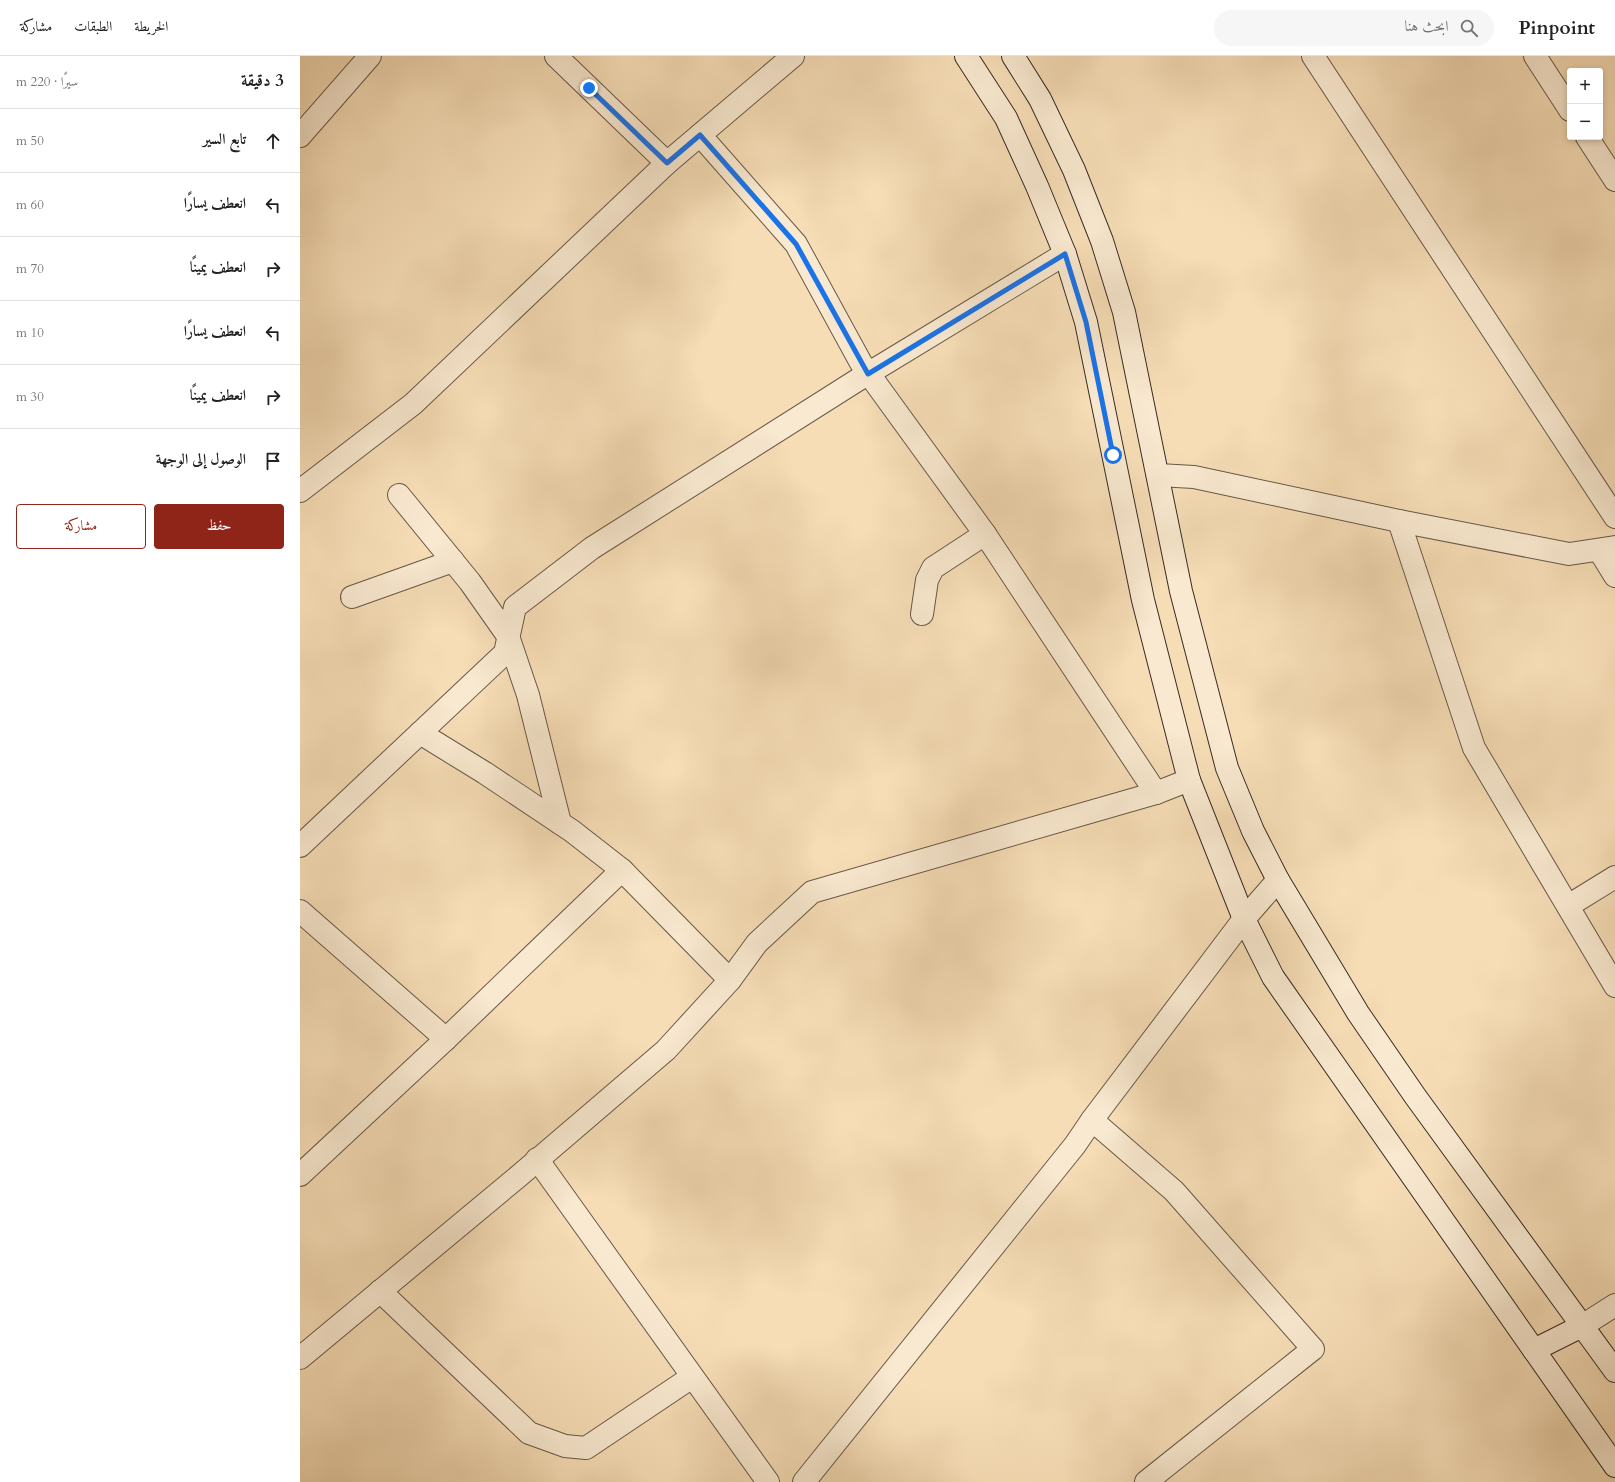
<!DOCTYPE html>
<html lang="ar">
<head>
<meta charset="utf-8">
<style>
	body { margin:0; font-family:Cardo,Amiri,serif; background:#f6f6f6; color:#202124; direction:rtl }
	.controls { position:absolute; right:12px; top:12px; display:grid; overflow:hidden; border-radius:4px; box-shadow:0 2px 6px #0003 }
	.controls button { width:36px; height:36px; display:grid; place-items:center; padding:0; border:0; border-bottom:1px solid #e0e0e0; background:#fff; color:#202124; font:20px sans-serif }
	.stop { position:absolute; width:12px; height:12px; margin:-9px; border:3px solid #1a73e8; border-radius:50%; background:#fff }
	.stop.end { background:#1a73e8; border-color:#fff; box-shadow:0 1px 4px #0008 }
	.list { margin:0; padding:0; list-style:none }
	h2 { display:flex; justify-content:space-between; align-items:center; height:52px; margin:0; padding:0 16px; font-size:17px }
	h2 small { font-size:13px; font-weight:400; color:#757577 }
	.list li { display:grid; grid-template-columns:26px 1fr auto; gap:12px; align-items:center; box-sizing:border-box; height:64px; padding:0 16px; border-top:1px solid #e0e0e0 }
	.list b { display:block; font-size:15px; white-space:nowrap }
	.list em { font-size:13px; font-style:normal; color:#757577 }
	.actions { display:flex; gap:8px; padding:12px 16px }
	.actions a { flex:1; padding:9px 0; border:1px solid #8f2418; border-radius:4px; text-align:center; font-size:14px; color:#8f2418 }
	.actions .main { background:#8f2418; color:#fff }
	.icon { flex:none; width:22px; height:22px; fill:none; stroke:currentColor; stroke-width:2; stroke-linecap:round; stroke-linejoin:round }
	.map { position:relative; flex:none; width:1315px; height:1426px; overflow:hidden; direction:ltr }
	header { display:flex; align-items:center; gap:24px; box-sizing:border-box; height:56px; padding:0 20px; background:#fff; border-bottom:1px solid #e0e0e0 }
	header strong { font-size:19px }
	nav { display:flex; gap:22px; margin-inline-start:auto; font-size:14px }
	.search { width:280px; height:36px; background:#f6f6f6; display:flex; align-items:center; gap:10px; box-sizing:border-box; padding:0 14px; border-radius:22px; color:#757577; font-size:15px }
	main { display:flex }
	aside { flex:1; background:#fff }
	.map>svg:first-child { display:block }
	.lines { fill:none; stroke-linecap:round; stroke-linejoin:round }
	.minor-casing { stroke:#685848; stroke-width:24 }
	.tertiary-casing { stroke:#685848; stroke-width:24 }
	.secondary-casing { stroke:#382c24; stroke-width:24 }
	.minor { stroke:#f9e9d0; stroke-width:22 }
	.tertiary { stroke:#f9e9d0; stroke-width:22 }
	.secondary { stroke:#f9e9d0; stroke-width:22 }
	.route { stroke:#1a73e8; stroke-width:5 }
</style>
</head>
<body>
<header>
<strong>Pinpoint</strong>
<div class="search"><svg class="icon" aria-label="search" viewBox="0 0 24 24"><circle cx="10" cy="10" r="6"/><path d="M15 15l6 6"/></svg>ابحث هنا</div>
<nav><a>الخريطة</a><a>الطبقات</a><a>مشاركة</a></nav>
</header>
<main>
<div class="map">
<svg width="1315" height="1426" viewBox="0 0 1315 1426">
	<rect width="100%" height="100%" fill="#f6ddb6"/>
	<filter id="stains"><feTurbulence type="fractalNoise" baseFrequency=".005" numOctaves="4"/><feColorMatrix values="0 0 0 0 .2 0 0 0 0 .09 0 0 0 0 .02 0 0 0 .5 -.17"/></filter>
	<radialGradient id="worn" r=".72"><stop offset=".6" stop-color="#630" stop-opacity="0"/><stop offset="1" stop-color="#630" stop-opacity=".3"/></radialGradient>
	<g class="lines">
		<g class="minor-casing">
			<g id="minor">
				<path d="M256,0L367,107"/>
				<path d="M1013,0L1315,461"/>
				<path d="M1235,0L1270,54"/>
				<path d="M400,79L496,188L561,307L685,478L856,737"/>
				<path d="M0,80L70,0"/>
				<path d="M1287,81L1315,124"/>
				<path d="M858,419L894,421L1099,465L1269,498L1315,491"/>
				<path d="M0,435L113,348L367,107L493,0"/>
				<path d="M99,439L170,526L208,580L228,639L260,767"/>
				<path d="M1099,465L1174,692L1315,930"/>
				<path d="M1299,494L1315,520"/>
				<path d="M52,541L153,505"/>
				<path d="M622,558L627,524L633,512L685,478"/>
				<path d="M120,677L185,717L272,775L322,814L430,924"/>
				<path d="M0,790L205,597L215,551L292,492L556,325L765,198"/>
				<path d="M1268,850L1315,821"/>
				<path d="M0,855L146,983"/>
				<path d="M792,1064L874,1135L1013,1293L846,1426"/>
				<path d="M237,1103L468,1426"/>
				<path d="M0,1119L146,983L322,814"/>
				<path d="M80,1235L229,1377L265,1390L286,1392L392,1321"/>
				<path d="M1282,1270L1315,1249"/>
				<path d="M0,1302L220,1119L366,994L430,924L457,887L512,836L856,737L889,724"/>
			</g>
		</g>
		<g class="tertiary-casing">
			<path id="tertiary" d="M504,1426L775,1089L792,1064L944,863L978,824"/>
		</g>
		<g class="secondary-casing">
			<g id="secondary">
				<path d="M666,0L706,62L737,130L765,198L786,266L843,544L889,724L944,863L973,921L1315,1410"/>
				<path d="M713,0L740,43L774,114L802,185L824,256L881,535L927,712L953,775L978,824L1058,957L1115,1040L1315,1315"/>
				<path d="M1234,1294L1282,1270"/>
			</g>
		</g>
		<use href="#minor" class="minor"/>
		<use href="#tertiary" class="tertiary"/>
		<use href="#secondary" class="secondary"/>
	</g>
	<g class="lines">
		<path class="route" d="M289,32L367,107L400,79L496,188L568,318L765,198L786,266L813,399"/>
	</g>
	<rect width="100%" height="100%" filter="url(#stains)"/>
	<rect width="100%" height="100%" fill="url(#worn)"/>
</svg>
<div class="controls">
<button>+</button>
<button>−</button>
</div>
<div class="stop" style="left:813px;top:399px"></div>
<div class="stop end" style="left:289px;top:32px"></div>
</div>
<aside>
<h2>3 دقيقة<small>سيرًا · 220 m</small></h2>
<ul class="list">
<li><svg class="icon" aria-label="ahead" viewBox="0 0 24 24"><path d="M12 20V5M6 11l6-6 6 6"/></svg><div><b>تابع السير</b></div><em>50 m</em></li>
<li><svg class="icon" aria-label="left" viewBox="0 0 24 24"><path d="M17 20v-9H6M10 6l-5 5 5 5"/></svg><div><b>انعطف يسارًا</b></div><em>60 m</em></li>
<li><svg class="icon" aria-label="right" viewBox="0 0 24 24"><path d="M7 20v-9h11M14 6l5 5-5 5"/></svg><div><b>انعطف يمينًا</b></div><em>70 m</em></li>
<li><svg class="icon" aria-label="left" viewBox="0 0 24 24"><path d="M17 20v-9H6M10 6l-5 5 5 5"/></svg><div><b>انعطف يسارًا</b></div><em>10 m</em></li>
<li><svg class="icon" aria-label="right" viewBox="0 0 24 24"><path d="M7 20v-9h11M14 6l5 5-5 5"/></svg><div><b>انعطف يمينًا</b></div><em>30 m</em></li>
<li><svg class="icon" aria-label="arrive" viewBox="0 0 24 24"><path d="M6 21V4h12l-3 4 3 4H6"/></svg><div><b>الوصول إلى الوجهة</b></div></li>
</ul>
<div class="actions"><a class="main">حفظ</a><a>مشاركة</a></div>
</aside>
</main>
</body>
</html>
